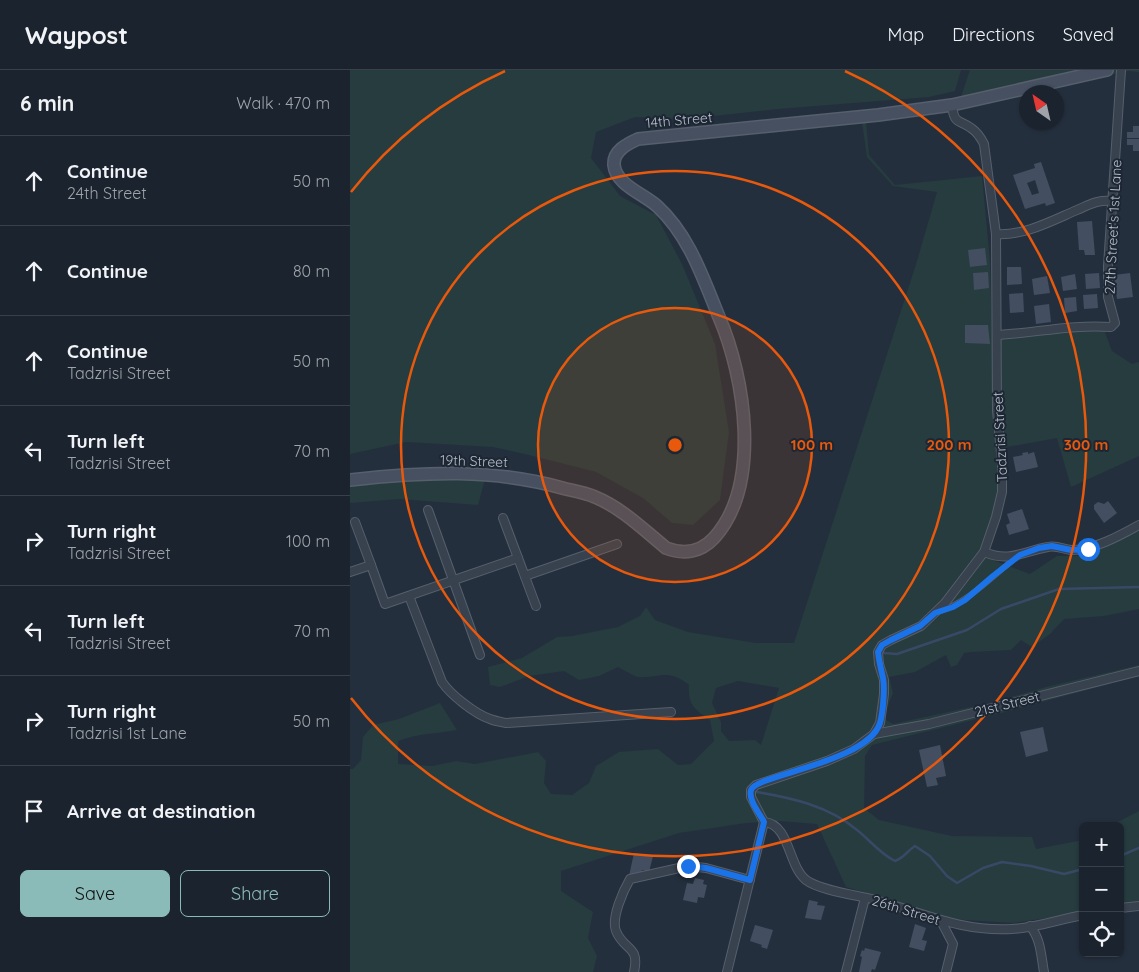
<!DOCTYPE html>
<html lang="en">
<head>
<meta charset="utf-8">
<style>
	body { margin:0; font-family:Quicksand,sans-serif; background:#282f3a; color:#f1f3f6 }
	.controls { position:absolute; right:15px; bottom:15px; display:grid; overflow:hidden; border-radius:8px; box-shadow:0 1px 4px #0004 }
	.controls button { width:45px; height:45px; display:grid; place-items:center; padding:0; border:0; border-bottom:1px solid #39404a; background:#1b232e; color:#f1f3f6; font:25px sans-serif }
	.compass { position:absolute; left:669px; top:15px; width:45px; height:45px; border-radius:50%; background:#1b232e; box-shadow:0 1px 4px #0004; rotate:326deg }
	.stop { position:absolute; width:15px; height:15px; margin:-11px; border:4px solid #1a73e8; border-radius:50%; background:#fff }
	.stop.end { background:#1a73e8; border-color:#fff; box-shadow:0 1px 5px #0008 }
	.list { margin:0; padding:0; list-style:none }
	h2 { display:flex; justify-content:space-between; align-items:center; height:65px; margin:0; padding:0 20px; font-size:21px }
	h2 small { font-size:16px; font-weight:400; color:#a0a4aa }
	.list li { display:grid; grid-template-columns:32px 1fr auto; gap:15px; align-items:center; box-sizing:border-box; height:90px; padding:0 20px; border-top:1px solid #39404a }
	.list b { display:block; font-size:19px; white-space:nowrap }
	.list p { margin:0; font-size:16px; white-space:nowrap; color:#a0a4aa }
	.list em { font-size:16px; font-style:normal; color:#a0a4aa }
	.actions { display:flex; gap:10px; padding:15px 20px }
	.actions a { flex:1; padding:11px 0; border:1px solid #8bbbb9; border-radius:8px; text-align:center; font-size:18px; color:#8bbbb9 }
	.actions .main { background:#8bbbb9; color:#111 }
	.icon { flex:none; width:28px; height:28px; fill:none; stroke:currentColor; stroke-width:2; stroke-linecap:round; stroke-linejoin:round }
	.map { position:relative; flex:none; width:789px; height:902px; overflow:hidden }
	header { display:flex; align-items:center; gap:30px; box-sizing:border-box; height:70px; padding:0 25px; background:#1b232e; border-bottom:1px solid #39404a }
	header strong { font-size:24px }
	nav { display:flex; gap:28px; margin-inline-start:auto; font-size:18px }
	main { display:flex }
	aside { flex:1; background:#1b232e }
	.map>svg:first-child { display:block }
	.green { fill:#263c3f; fill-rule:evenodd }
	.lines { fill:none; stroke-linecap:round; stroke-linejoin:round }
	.stream { stroke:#384966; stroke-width:2.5 }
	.building { fill:#434e60; fill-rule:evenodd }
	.lane-casing { stroke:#565f6c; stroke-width:6 }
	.street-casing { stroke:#565f6c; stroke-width:10 }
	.secondary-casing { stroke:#565f6c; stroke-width:14 }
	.lane { stroke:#38414e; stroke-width:4 }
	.street { stroke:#38414e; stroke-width:8 }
	.secondary { stroke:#465061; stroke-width:11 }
	.route { stroke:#1a73e8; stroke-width:6 }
	.ring { fill:none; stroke:#e8590c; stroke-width:2.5 }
	.labels { text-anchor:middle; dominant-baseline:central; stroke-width:4; stroke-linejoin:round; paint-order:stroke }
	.street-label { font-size:14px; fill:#b4bcc9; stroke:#1d2633 }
	.centre { fill:#e8590c; stroke:#1d2633; stroke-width:2.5 }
	.ring-label { font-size:15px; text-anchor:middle; font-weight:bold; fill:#e8590c; stroke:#1d2633; stroke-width:4; stroke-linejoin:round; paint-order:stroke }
</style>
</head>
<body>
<header>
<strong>Waypost</strong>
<nav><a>Map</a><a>Directions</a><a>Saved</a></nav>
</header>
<main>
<aside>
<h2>6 min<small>Walk · 470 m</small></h2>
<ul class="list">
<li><svg class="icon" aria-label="ahead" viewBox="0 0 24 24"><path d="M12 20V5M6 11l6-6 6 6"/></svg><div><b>Continue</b><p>24th Street</p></div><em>50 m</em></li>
<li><svg class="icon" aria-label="ahead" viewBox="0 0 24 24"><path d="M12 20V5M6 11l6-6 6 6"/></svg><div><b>Continue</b></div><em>80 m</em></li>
<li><svg class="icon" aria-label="ahead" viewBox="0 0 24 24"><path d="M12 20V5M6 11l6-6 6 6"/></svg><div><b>Continue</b><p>Tadzrisi Street</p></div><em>50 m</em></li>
<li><svg class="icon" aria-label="left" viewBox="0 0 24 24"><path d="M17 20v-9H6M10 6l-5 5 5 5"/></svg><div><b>Turn left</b><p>Tadzrisi Street</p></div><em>70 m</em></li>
<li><svg class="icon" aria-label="right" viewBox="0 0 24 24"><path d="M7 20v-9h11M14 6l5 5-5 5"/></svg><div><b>Turn right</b><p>Tadzrisi Street</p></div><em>100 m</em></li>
<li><svg class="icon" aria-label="left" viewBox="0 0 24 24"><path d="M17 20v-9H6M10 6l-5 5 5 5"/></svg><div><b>Turn left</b><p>Tadzrisi Street</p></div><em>70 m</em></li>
<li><svg class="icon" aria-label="right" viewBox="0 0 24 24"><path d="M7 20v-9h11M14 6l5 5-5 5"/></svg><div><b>Turn right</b><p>Tadzrisi 1st Lane</p></div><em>50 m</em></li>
<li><svg class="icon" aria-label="arrive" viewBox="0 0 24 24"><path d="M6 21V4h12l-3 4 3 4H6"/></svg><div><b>Arrive at destination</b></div></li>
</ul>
<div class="actions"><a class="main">Save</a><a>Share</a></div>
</aside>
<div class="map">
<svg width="789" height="902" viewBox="0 0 789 902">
	<rect width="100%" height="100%" fill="#242f3e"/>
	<g class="green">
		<path d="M0,0H611L605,21L579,27L428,39L336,49L285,47L246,62L241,88L270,126L306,145L332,194L365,274L379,362L370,430L343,455L322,453L293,428L246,402L179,385L143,377L56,372L0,384Z"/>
		<path d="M620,0H789V2L778,1L643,31L516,52L519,85L545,115L632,106L640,191L642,267L754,260L762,281L782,294L789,292V386L721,417L707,368L657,377L656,423L642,467L634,487L680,504L707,486H728L789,461V539L754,546L714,549L700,564L682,577L671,570L661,580L621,582L614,583L607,595L601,597L596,585L565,602L539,607L543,623L536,641V650L543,654L644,632L696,617L789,595V606L655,642L522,675L515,686L514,738L529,750L602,766L682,767L686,779L733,770V843L663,853L599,849L496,817L467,754L429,751L396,753L329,763L211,801V821L243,842L238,868L247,886L243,902H0V699H3L11,690L13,667L23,655L49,649L90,633L107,660C86,664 69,663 48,671V694L82,696L106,691L125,694L188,682L196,691L194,713L201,724L222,725L239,713L246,696L269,682L308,679L328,695L341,694L364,671L360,650C344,639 338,635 339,615C317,598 312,608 289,607C283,606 274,600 268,597L249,606L229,610L214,601L179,606L150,617L140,615L138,597L172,588L207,567L222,566L268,557L290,546L296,537L305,550L338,562L406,573H444L567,191L587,122L543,116L517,87L512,52L608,36ZM388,611L429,618L411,675L405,670L379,671L371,661V652L362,633L366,618Z"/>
		<path d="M57,409H135L128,435L50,429L0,433V415Z"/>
		<path d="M789,741V835L770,838V756H760Z"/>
	</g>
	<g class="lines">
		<g class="stream">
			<path d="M533,583L547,584L617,560L651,539L709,519L789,517"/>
			<path d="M407,722C442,728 479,736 507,760C521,771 529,783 545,791C554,788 557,781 565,776L580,786L597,806L607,813L633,798L652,792L681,796L714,804L733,799"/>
			<path d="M770,786L789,778"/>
		</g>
	</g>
	<g class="building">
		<path d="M783,56H789V68H777V62H783Z"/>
		<path d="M777,69H789V81H783V75H777Z"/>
		<path d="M691,92L705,133L696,136L695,133L675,139L663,105L685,98L684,94ZM685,110L689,123L682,125L677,113Z"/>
		<path d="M742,151L745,185H735L734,180H729L727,152Z"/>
		<path d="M635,178L637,195L620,197L618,180Z"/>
		<path d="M657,197H671L672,214L657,215Z"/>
		<path d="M638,202L639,218L624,220L623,203Z"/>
		<path d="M749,203L750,218L736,219L735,204Z"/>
		<path d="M780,203L783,227L767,229L764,205Z"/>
		<path d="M725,204L727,219L713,221L711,207Z"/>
		<path d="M697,206L700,223L684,225L682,209Z"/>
		<path d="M673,223L674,242L660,243L659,224Z"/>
		<path d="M747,224L748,238L734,239L733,225Z"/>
		<path d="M726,227L727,241L715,243L714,228Z"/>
		<path d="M699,234L701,252L686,254L684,236Z"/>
		<path d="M615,255H638L640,274L615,273Z"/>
		<path d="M678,382V384L684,382L688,397L666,402L663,387L673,385L672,383Z"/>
		<path d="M758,431L767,443L754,453L744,439V435L748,432L754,434Z"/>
		<path d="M672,439L679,459L659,465L656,455L660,453L657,444Z"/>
		<path d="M693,657L698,681L676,687L670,662Z"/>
		<path d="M590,675L596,706L586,708L588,715L577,717L569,680Z"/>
		<path d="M284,783L303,786L299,802L292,800L291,805L285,803L284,807L279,806Z"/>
		<path d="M345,808L354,810L353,814L357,815L354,828L348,827L347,833L333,830L337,813L343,814Z"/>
		<path d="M459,830L468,832L467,835L475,836L471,850L455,848Z"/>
		<path d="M565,854L576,858L572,870L577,871L574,881L559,877Z"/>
		<path d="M405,855L423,860L417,879L411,877L412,875L400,871Z"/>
		<path d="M515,878L531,882L525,900L522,899L521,902H509L512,887L510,886L512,880L514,881Z"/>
	</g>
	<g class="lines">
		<g class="lane-casing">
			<path id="lane" d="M590,541C620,531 642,506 667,487"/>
		</g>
		<g class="street-casing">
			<g id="street">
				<path d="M646,164C674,166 701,151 727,140C741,134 746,130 763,131"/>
				<path d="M647,265C685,263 723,254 761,257L765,253L758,227V196L771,0"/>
				<path d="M78,440L130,585"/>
				<path d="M153,448L186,536"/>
				<path d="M5,452L21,495"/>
				<path d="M634,482C660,493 674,481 698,477C706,475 713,479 721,480C742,481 771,465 789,455"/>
				<path d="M0,502L21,495L35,534L168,488"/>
				<path d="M175,506L267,474"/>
				<path d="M59,526L92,612C101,625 125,644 140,649C145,651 151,652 156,653L321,642"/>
				<path d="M524,664L579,654L789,601"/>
				<path d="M414,752C440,754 438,796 456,810C469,820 505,825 522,829C571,842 610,862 662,859C686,858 710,849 733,845"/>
				<path d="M770,838L789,836"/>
				<path d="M591,851L603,874L596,902"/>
				<path d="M680,856C691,869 691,886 694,902"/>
				<path d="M284,902C290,875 274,881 266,861C261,848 273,821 280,809L338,796L356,798L400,810"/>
				<path d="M377,902L414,752L401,727V720L406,715L477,691L504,679L524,664L530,653L534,624V610L529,594L528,582L532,575L541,570L571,556L595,533L634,482L646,447L652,422V393L647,340L646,164L634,74C631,68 627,62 621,58C609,49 604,55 602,35"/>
				<path d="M496,902L515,828"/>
			</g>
		</g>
		<g class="secondary-casing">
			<path id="secondary" d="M0,410C74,402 144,398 216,419C225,421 236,423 245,427C272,438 294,460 316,478C334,485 351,482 364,468C412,415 395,307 369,247C353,208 339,165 307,136C294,124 266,115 264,95C263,81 277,74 288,69L528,45L602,35L757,0"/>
		</g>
		<use href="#lane" class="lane"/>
		<use href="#street" class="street"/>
		<use href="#secondary" class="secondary"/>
	</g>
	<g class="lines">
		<path class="route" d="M338,796L356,798L400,810L414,752C410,744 398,730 401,720C407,704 517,693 530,653C533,643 535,618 533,608C531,599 529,591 528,582L532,575L541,570L570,556L585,543L603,537L615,530L643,506L670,485L689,478L702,476L721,480L738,479"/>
	</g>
	<circle cx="325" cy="375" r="137" fill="#e8590c" fill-opacity=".12"/>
	<g class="ring">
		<circle cx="325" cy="375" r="137"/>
		<circle cx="325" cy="375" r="274"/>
		<path d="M1 122A411 411 0 0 1 155 1M495 1A411 411 0 1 1 1 628"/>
	</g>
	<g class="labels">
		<g class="street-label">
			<text transform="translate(329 50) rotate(-5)">14th Street</text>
			<text transform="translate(763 157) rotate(-87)">27th Street's 1st Lane</text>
			<text transform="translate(650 367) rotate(-93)">Tadzrisi Street</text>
			<text transform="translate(124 391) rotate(2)">19th Street</text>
			<text transform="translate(657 634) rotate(-14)">21st Street</text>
			<text transform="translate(556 840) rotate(17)">26th Street</text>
		</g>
	</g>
	<circle cx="325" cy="375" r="8" class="centre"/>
	<g class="ring-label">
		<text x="462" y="380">100 m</text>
		<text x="599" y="380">200 m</text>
		<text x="736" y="380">300 m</text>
	</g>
</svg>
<div class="controls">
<button>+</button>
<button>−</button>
<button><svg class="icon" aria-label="locate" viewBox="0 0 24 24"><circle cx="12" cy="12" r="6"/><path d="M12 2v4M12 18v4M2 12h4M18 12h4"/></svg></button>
</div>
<svg class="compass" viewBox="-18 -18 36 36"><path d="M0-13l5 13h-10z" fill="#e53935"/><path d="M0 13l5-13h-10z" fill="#a0a4aa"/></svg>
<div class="stop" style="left:738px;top:479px"></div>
<div class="stop end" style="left:338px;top:796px"></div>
</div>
</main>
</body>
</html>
